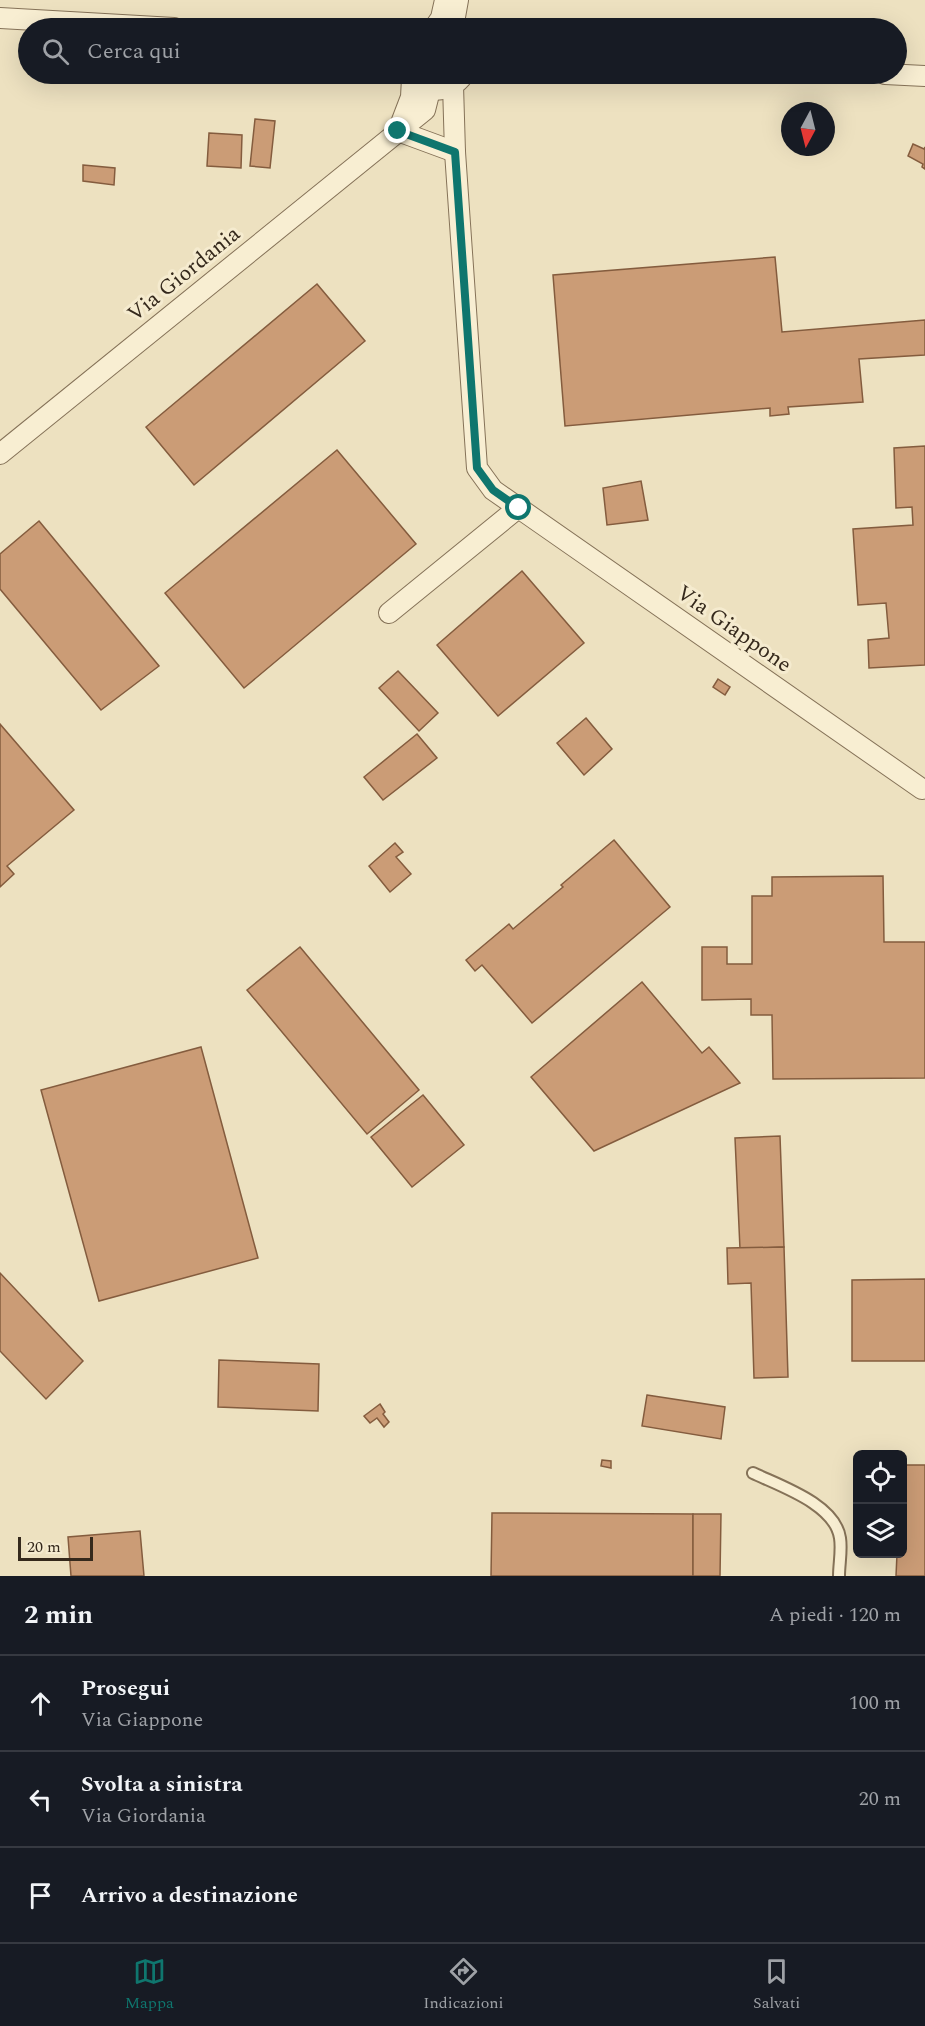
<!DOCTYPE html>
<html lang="it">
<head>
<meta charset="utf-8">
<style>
	body { margin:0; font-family:Spectral,serif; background:#242831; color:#f1f3f6 }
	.controls { position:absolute; right:18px; bottom:18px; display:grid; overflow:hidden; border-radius:9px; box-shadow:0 6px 24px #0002 }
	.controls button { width:54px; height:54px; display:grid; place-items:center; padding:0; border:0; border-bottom:2px solid #363941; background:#171b24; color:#f1f3f6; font:30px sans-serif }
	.compass { position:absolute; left:781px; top:102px; width:54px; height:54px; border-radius:50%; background:#171b24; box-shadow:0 6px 24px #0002; rotate:187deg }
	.scale { position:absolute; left:18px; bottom:15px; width:75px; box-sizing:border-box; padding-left:6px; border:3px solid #35291c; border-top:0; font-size:16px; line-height:21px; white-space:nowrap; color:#35291c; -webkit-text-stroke:4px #f5ebcf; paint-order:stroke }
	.stop { position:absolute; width:18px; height:18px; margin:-14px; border:4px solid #0f766e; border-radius:50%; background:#fff }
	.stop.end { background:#0f766e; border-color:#fff; box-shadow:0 2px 6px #0008 }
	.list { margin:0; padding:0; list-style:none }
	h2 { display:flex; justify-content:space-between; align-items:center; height:78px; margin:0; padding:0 24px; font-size:26px }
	h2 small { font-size:20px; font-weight:400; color:#9ea1a6 }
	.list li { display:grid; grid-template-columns:39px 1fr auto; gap:18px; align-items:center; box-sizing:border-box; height:96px; padding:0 24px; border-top:2px solid #363941 }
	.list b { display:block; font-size:22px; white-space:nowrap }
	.list p { margin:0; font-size:20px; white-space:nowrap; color:#9ea1a6 }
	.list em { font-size:20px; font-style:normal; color:#9ea1a6 }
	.icon { flex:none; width:33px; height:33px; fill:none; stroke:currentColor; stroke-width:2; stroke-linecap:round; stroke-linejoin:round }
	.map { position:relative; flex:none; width:925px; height:1576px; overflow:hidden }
	.search { position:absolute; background:#171b24; box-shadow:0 6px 24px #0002; left:18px; right:18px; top:18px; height:66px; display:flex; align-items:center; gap:15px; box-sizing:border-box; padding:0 21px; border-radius:33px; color:#9ea1a6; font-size:22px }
	.sheet { height:366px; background:#171b24 }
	nav { display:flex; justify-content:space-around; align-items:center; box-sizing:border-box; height:84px; border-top:2px solid #363941; background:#171b24; font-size:16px; color:#9ea1a6 }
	nav a { display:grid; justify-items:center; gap:3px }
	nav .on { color:#0f766e }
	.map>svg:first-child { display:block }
	.building { fill:#cb9c76; stroke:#845c3e; stroke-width:1.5 }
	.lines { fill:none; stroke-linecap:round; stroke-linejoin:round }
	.lane-casing { stroke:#857258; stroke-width:14 }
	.street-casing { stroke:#857258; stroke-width:22 }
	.lane { stroke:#f8eed2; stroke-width:10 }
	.street { stroke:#f8eed2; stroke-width:20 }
	.route { stroke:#0f766e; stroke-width:8 }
	.labels { text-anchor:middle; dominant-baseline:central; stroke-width:6; stroke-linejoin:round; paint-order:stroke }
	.street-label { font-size:22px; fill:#35291c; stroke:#f5ebcf }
</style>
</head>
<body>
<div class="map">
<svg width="925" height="1576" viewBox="0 0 925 1576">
	<rect width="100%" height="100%" fill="#ede1c0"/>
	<g class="building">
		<path d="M255,119L275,121L270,168L250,166Z"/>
		<path d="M209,133L242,135L241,168L207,166Z"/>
		<path d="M913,144L924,149L925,147V169L922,167L923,164L908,156Z"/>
		<path d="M83,165L115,168L114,185L83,181Z"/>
		<path d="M775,257L782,332L925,320V355L859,359L863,402L788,407L789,414L770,416V408L565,426L553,275Z"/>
		<path d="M317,284L365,341L194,485L146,427Z"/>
		<path d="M925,446V665L869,668L868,640L889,638L886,603L858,605L853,529L913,525L912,507L896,508L894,448Z"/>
		<path d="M337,450L416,544L244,688L165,593Z"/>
		<path d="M641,481L648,520L607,525L603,488Z"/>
		<path d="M39,521L159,666L101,710L0,589V554Z"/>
		<path d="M522,571L584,643L498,716L437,645Z"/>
		<path d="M398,671L438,713L419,731L379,688Z"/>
		<path d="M718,679L730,687L725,695L713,687Z"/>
		<path d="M586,718L612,749L584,775L557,743Z"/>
		<path d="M0,724L74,810L7,866L14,874L0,887Z"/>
		<path d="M417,734L437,758L383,800L364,777Z"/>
		<path d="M614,840L670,907L532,1023L482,965L475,971L466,960L509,924L513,929L563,887L561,885Z"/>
		<path d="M395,843L403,852L396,857L411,874L390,892L369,866Z"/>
		<path d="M883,876L884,942H925V1078L773,1079L772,1015H751V999L702,1000V947H727V964H752V896H772V877Z"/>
		<path d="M300,947L419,1090L367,1134L247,990Z"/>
		<path d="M642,982L702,1053L709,1047L740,1083L594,1151L531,1077Z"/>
		<path d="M201,1047L258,1258L99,1301L41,1090Z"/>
		<path d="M423,1095L464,1145L412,1187L371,1137Z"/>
		<path d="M780,1136L784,1247L740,1249L735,1138Z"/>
		<path d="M784,1247L788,1377L754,1378L751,1283L728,1284L727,1248Z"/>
		<path d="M0,1273L83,1361L46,1399L0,1351Z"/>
		<path d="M925,1279V1361H852V1280Z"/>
		<path d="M219,1360L319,1364L318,1411L218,1407Z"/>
		<path d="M647,1395L725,1407L721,1439L642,1426Z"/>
		<path d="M380,1404L385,1412L383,1414L389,1422L384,1427L377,1418L370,1423L364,1416Z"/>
		<path d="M602,1460L611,1461V1468L601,1466Z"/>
		<path d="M902,1465H925V1576H896L897,1554H902Z"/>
		<path d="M492,1513L693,1514V1576H491Z"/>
		<path d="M693,1514H721L720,1576H693Z"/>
		<path d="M140,1531L144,1576H71L68,1537Z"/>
	</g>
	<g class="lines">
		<g class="lane-casing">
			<path id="lane" d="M753,1473C780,1486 835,1504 840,1538C842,1550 839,1564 839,1576"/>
		</g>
		<g class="street-casing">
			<g id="street">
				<path d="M0,18L174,28"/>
				<path d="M434,28L441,18L445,0"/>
				<path d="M453,28L458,0"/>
				<path d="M410,74C422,96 451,94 464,74"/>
				<path d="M885,74L925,76"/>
				<path d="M453,85L455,152L477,468L493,490L922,789"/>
				<path d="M398,131L455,152"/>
				<path d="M398,131L411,97L412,78"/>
				<path d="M0,454L425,110L430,90"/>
				<path d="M389,613L518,508"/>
			</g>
		</g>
		<use href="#lane" class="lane"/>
		<use href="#street" class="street"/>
	</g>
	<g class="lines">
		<path class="route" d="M398,131L455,152L477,468L493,490L519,508"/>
	</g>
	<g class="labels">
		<g class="street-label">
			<text transform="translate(184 274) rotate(-39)">Via Giordania</text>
			<text transform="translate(734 629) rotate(35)">Via Giappone</text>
		</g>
	</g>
</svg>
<div class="controls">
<button><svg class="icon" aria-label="locate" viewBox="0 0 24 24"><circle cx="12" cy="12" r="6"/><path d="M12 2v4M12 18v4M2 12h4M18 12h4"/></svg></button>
<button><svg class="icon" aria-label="layers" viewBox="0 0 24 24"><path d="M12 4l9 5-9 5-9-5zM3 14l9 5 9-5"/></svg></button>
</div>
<svg class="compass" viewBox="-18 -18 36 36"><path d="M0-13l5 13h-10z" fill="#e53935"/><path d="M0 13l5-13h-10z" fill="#9ea1a6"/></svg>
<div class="scale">20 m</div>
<div class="stop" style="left:519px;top:508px"></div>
<div class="stop end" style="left:398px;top:131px"></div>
<div class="search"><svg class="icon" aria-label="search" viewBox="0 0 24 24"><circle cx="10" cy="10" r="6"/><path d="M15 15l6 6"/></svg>Cerca qui</div>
</div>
<section class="sheet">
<h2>2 min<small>A piedi · 120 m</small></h2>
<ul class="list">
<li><svg class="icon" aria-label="ahead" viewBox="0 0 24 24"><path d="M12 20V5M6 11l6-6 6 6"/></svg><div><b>Prosegui</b><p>Via Giappone</p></div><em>100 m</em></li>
<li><svg class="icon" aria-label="left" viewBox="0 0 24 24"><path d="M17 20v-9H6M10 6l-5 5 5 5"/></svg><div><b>Svolta a sinistra</b><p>Via Giordania</p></div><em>20 m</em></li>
<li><svg class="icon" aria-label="arrive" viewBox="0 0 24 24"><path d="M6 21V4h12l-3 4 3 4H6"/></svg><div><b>Arrivo a destinazione</b></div></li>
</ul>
</section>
<nav>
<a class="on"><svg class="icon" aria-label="map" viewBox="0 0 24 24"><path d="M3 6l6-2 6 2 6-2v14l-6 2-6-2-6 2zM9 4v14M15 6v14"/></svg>Mappa</a>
<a><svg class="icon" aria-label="directions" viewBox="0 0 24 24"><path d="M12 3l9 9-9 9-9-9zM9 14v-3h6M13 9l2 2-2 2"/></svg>Indicazioni</a>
<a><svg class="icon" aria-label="saved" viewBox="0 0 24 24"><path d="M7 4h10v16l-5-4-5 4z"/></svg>Salvati</a>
</nav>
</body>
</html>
